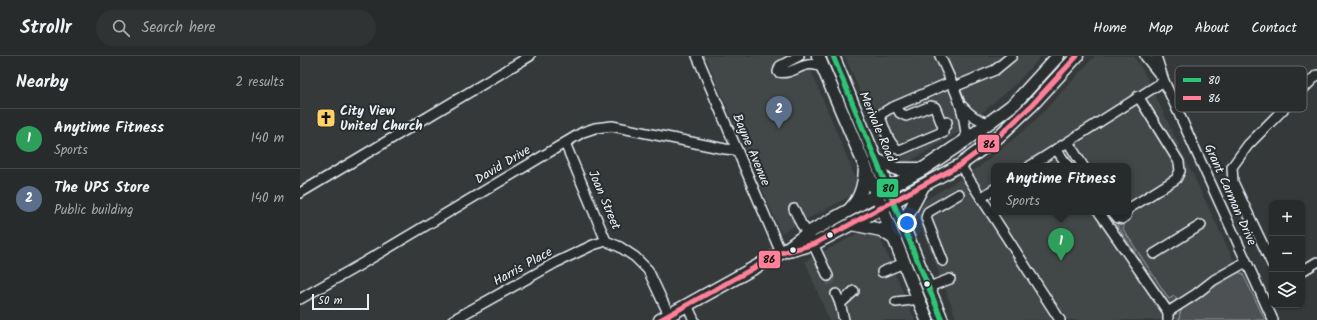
<!DOCTYPE html>
<html lang="en">
<head>
<meta charset="utf-8">
<style>
	body { margin:0; font-family:Kalam,sans-serif; background:#303334; color:#f1f3f6 }
	.controls { position:absolute; right:12px; bottom:12px; display:grid; overflow:hidden; border-radius:8px; box-shadow:0 1px 3px #0004 }
	.controls button { width:36px; height:36px; display:grid; place-items:center; padding:0; border:0; border-bottom:1px solid #444748; background:#282b2c; color:#f1f3f6; font:20px sans-serif }
	.scale { position:absolute; left:12px; bottom:10px; width:57px; box-sizing:border-box; padding-left:4px; border:2px solid #e8f1f8; border-top:0; font-size:11px; line-height:14px; white-space:nowrap; color:#e8f1f8; -webkit-text-stroke:3px #2a2d2e; paint-order:stroke }
	.you { position:absolute; left:607px; top:167px; width:14px; height:14px; margin:-10px; border:3px solid #fff; border-radius:50%; background:#1a73e8; box-shadow:0 0 0 6px #1a73e833 }
	.badge { display:grid; place-items:center; width:26px; height:26px; border-radius:50%; background:#d6ab8b; color:#fff; font-size:13px; font-weight:700 }
	.pin { position:absolute; translate:-50% -33px; filter:drop-shadow(0 1px 2px #0008) }
	.pin::after { content:''; position:absolute; top:21px; width:14px; height:12px; background:inherit; clip-path:polygon(0 0,100% 0,50% 100%) }
	.popup { position:absolute; left:691px; top:107px; width:140px; height:52px; box-sizing:border-box; display:grid; place-content:center; border-radius:8px; background:#282b2c; filter:drop-shadow(0 1px 3px #0005); font-size:13px; white-space:nowrap; color:#a5a7a9 }
	.popup b { font-size:15px; color:#f1f3f6 }
	.popup::after { content:''; position:absolute; left:50%; top:100%; margin-left:-8px; border:8px solid transparent; border-top-color:#282b2c }
	.list { margin:0; padding:0; list-style:none }
	h2 { display:flex; justify-content:space-between; align-items:center; height:52px; margin:0; padding:0 16px; font-size:17px }
	h2 small { font-size:13px; font-weight:400; color:#a5a7a9 }
	.list li { display:grid; grid-template-columns:26px 1fr auto; gap:12px; align-items:center; box-sizing:border-box; height:60px; padding:0 16px; border-top:1px solid #444748 }
	.list b { display:block; font-size:15px; white-space:nowrap }
	.list p { margin:0; font-size:13px; white-space:nowrap; color:#a5a7a9 }
	.list em { font-size:13px; font-style:normal; color:#a5a7a9 }
	.icon { flex:none; width:22px; height:22px; fill:none; stroke:currentColor; stroke-width:2; stroke-linecap:round; stroke-linejoin:round }
	.map { position:relative; flex:none; width:1017px; height:264px; overflow:hidden }
	header { display:flex; align-items:center; gap:24px; box-sizing:border-box; height:56px; padding:0 20px; background:#282b2c; border-bottom:1px solid #444748 }
	header strong { font-size:19px }
	nav { display:flex; gap:22px; margin-inline-start:auto; font-size:14px }
	.search { width:280px; height:36px; background:#303334; display:flex; align-items:center; gap:10px; box-sizing:border-box; padding:0 14px; border-radius:22px; color:#a5a7a9; font-size:15px }
	main { display:flex }
	aside { flex:1; background:#282b2c }
	.map>svg:first-child { display:block }
	.built { fill:#424647; fill-rule:evenodd }
	.green { fill:#4d5152; stroke:#9aa1a5 }
	.lines { fill:none; stroke-linecap:round; stroke-linejoin:round }
	.minor-tunnel { stroke:#505556; stroke-width:9; stroke-dasharray:9 4.5; stroke-linecap:butt }
	.minor-casing { stroke:#e8f1f8; stroke-width:12 }
	.major-casing { stroke:#e8f1f8; stroke-width:15 }
	.minor { stroke:#2a2d2e; stroke-width:9 }
	.major { stroke:#2a2d2e; stroke-width:12 }
	.bus-1-casing { stroke:#2a2d2e; stroke-width:8 }
	.bus-2-casing { stroke:#2a2d2e; stroke-width:8 }
	.bus-1 { stroke:#2dc577; stroke-width:5 }
	.bus-2 { stroke:#ff8098; stroke-width:5 }
	.bus-dot { fill:#e8f1f8; stroke:#2a2d2e; stroke-width:1.5 }
	.labels { text-anchor:middle; dominant-baseline:central; stroke-width:4; stroke-linejoin:round; paint-order:stroke }
	.poi-label { font-size:13px; font-weight:bold; fill:#e8f1f8; stroke:#2a2d2e; text-anchor:start }
	.street-label { font-size:13px; fill:#e8f1f8; stroke:#2a2d2e }
	.key { fill:#2a2d2e; stroke:#63686b; stroke-width:1 }
	.key-label { font-size:11px; fill:#e8f1f8 }
	.line-badge { stroke:#2a2d2e; stroke-width:1.5 }
	.pale-badge-label { font-size:11px; text-anchor:middle; font-weight:bold; fill:#111 }
</style>
</head>
<body>
<header>
<strong>Strollr</strong>
<div class="search"><svg class="icon" aria-label="search" viewBox="0 0 24 24"><circle cx="10" cy="10" r="6"/><path d="M15 15l6 6"/></svg>Search here</div>
<nav><a>Home</a><a>Map</a><a>About</a><a>Contact</a></nav>
</header>
<main>
<aside>
<h2>Nearby<small>2 results</small></h2>
<ul class="list">
<li><span class="badge" style="background:#2e9e5b">1</span><div><b>Anytime Fitness</b><p>Sports</p></div><em>140 m</em></li>
<li><span class="badge" style="background:#5c6f8a">2</span><div><b>The UPS Store</b><p>Public building</p></div><em>140 m</em></li>
</ul>
</aside>
<div class="map">
<svg width="1017" height="264" viewBox="0 0 1017 264">
	<rect width="100%" height="100%" fill="#35393a"/>
	<filter id="ink" filterUnits="userSpaceOnUse"><feTurbulence type="fractalNoise" baseFrequency=".025" numOctaves="2"/><feDisplacementMap in="SourceGraphic" scale="8" xChannelSelector="R" yChannelSelector="G"/><feConvolveMatrix kernelMatrix="1 2 1 2 8 2 1 2 1" color-interpolation-filters="sRGB"/></filter>
	<g filter="url(#ink)">
		<g class="built">
			<path d="M405,0H505L556,123L551,140L481,177Z"/>
			<path d="M545,0H741L717,27L659,76L609,106H598L587,100Z"/>
			<path d="M795,0H834L846,20L962,264H657L617,160L619,152L625,144L675,114L733,67ZM694,110H828V156H694Z"/>
			<path d="M561,176L572,177L580,182L615,264H529L505,205Z"/>
		</g>
		<g class="green">
			<path d="M814,164L824,168V171L823,173L869,243L874,240L876,241V244C873,247 870,249 866,246Z"/>
			<path d="M938,216L943,218L965,264H879L880,257L883,252L893,247L914,227Z"/>
		</g>
		<g class="lines">
			<path class="minor-tunnel" d="M528,220L536,238"/>
			<g class="minor-casing">
				<g id="minor">
					<path d="M397,0L481,197"/>
					<path d="M499,0L480,10L478,16C495,20 505,0 524,13"/>
					<path d="M640,0C652,27 666,54 666,84"/>
					<path d="M845,0L860,19"/>
					<path d="M856,0L864,25L973,264"/>
					<path d="M654,31L695,14L712,0"/>
					<path d="M596,50L600,57L606,60L631,50L635,51L643,71V77"/>
					<path d="M662,50C670,59 677,64 689,67"/>
					<path d="M647,66L646,69L640,77L600,94C588,90 585,72 580,61L581,58L589,53L651,26"/>
					<path d="M768,86L783,110"/>
					<path d="M265,87L306,185L320,191L335,201L348,214L369,259"/>
					<path d="M756,93L768,110"/>
					<path d="M660,109L760,264"/>
					<path d="M730,110L864,25"/>
					<path d="M0,137L230,0"/>
					<path d="M681,142L694,133"/>
					<path d="M494,153L501,168L508,177L528,220"/>
					<path d="M828,153L876,123L880,115L879,106L838,40"/>
					<path d="M799,156L868,256"/>
					<path d="M813,156L818,162L822,163L826,160L827,156"/>
					<path d="M854,198L901,169"/>
					<path d="M643,205L626,162L628,156L659,138"/>
					<path d="M972,208L933,126L932,111L948,89L1017,19"/>
					<path d="M1002,215L1017,206"/>
					<path d="M582,216L604,207"/>
					<path d="M629,231L650,223"/>
					<path d="M536,238L540,247L544,264"/>
					<path d="M0,243L58,210L283,76L295,72L312,70L425,93L437,94"/>
					<path d="M596,246L619,243"/>
					<path d="M540,248L554,235"/>
					<path d="M387,249L394,264"/>
					<path d="M153,264L255,207L293,189L306,185"/>
					<path d="M868,264V256L896,238L914,224L946,206"/>
				</g>
			</g>
			<g class="major-casing">
				<g id="major">
					<path d="M518,0L565,110L627,264"/>
					<path d="M533,0L642,264"/>
					<path d="M576,104L597,113H620"/>
					<path d="M551,152C561,142 565,125 565,112"/>
					<path d="M552,168L581,174L595,183"/>
					<path d="M605,175L608,158L623,130"/>
					<path d="M488,195L514,188L593,146L660,109L698,81L732,49L777,0"/>
					<path d="M360,264L481,197L508,177L623,113L666,84L715,47L758,0"/>
				</g>
			</g>
			<use href="#minor" class="minor"/>
			<use href="#major" class="major"/>
			<g class="bus-1-casing">
				<path id="bus-1" d="M533,0L642,264"/>
			</g>
			<g class="bus-2-casing">
				<path id="bus-2" d="M360,264L481,197L514,188L660,109L698,81L732,49L777,0"/>
			</g>
			<use href="#bus-1" class="bus-1"/>
			<use href="#bus-2" class="bus-2"/>
		</g>
	</g>
	<defs>
		<g id="church-square" transform="scale(1)"><rect x="-9" y="-9" width="18" height="18" rx="4" fill="#ffd166" stroke="#2a2d2e"/><path d="M-1.2-6h2.4v3.5h3.3v2.4h-3.3V6h-2.4V-.1h-3.3v-2.4h3.3Z" fill="#111"/></g>
	</defs>
	<g fill-rule="evenodd">
		<use href="#church-square" x="26" y="62"/>
	</g>
	<g class="bus-dot">
		<circle cx="530" cy="179" r="3.5"/>
		<circle cx="493" cy="194" r="3.5"/>
		<circle cx="627" cy="228" r="3.5"/>
	</g>
	<g class="labels">
		<g class="poi-label">
			<text x="40" y="55">City View<tspan x="40" dy="15">United Church</tspan></text>
		</g>
		<g class="street-label">
			<text transform="translate(577 71) rotate(67)">Merivale Road</text>
			<text transform="translate(451 94) rotate(67)">Bayne Avenue</text>
			<text transform="translate(203 109) rotate(-31)">David Drive</text>
			<text transform="translate(930 139) rotate(66)">Grant Carman Drive</text>
			<text transform="translate(304 144) rotate(67)">Joan Street</text>
			<text transform="translate(223 211) rotate(-29)">Harris Place</text>
		</g>
	</g>
	<rect x="875" y="10" width="132" height="46" rx="6" class="key"/>
	<rect x="883" y="22" width="18" height="4" fill="#2dc577"/>
	<rect x="883" y="40" width="18" height="4" fill="#ff8098"/>
	<g class="key-label">
		<text x="908" y="28">80</text>
		<text x="908" y="46">86</text>
	</g>
	<g class="line-badge">
		<rect x="677" y="78" width="23" height="19" rx="4" fill="#ff8098"/>
		<rect x="576" y="122" width="23" height="20" rx="4" fill="#2dc577"/>
		<rect x="458" y="194" width="23" height="19" rx="4" fill="#ff8098"/>
	</g>
	<g class="pale-badge-label">
		<text x="689" y="92">86</text>
		<text x="588" y="136">80</text>
		<text x="469" y="207">86</text>
	</g>
</svg>
<div class="controls">
<button>+</button>
<button>−</button>
<button><svg class="icon" aria-label="layers" viewBox="0 0 24 24"><path d="M12 4l9 5-9 5-9-5zM3 14l9 5 9-5"/></svg></button>
</div>
<div class="scale">50 m</div>
<div class="you"></div>
<div class="pin badge" style="left:761px;top:205px;background:#2e9e5b">1</div>
<div class="popup"><b>Anytime Fitness</b>Sports</div>
<div class="pin badge" style="left:479px;top:73px;background:#5c6f8a">2</div>
</div>
</main>
</body>
</html>
